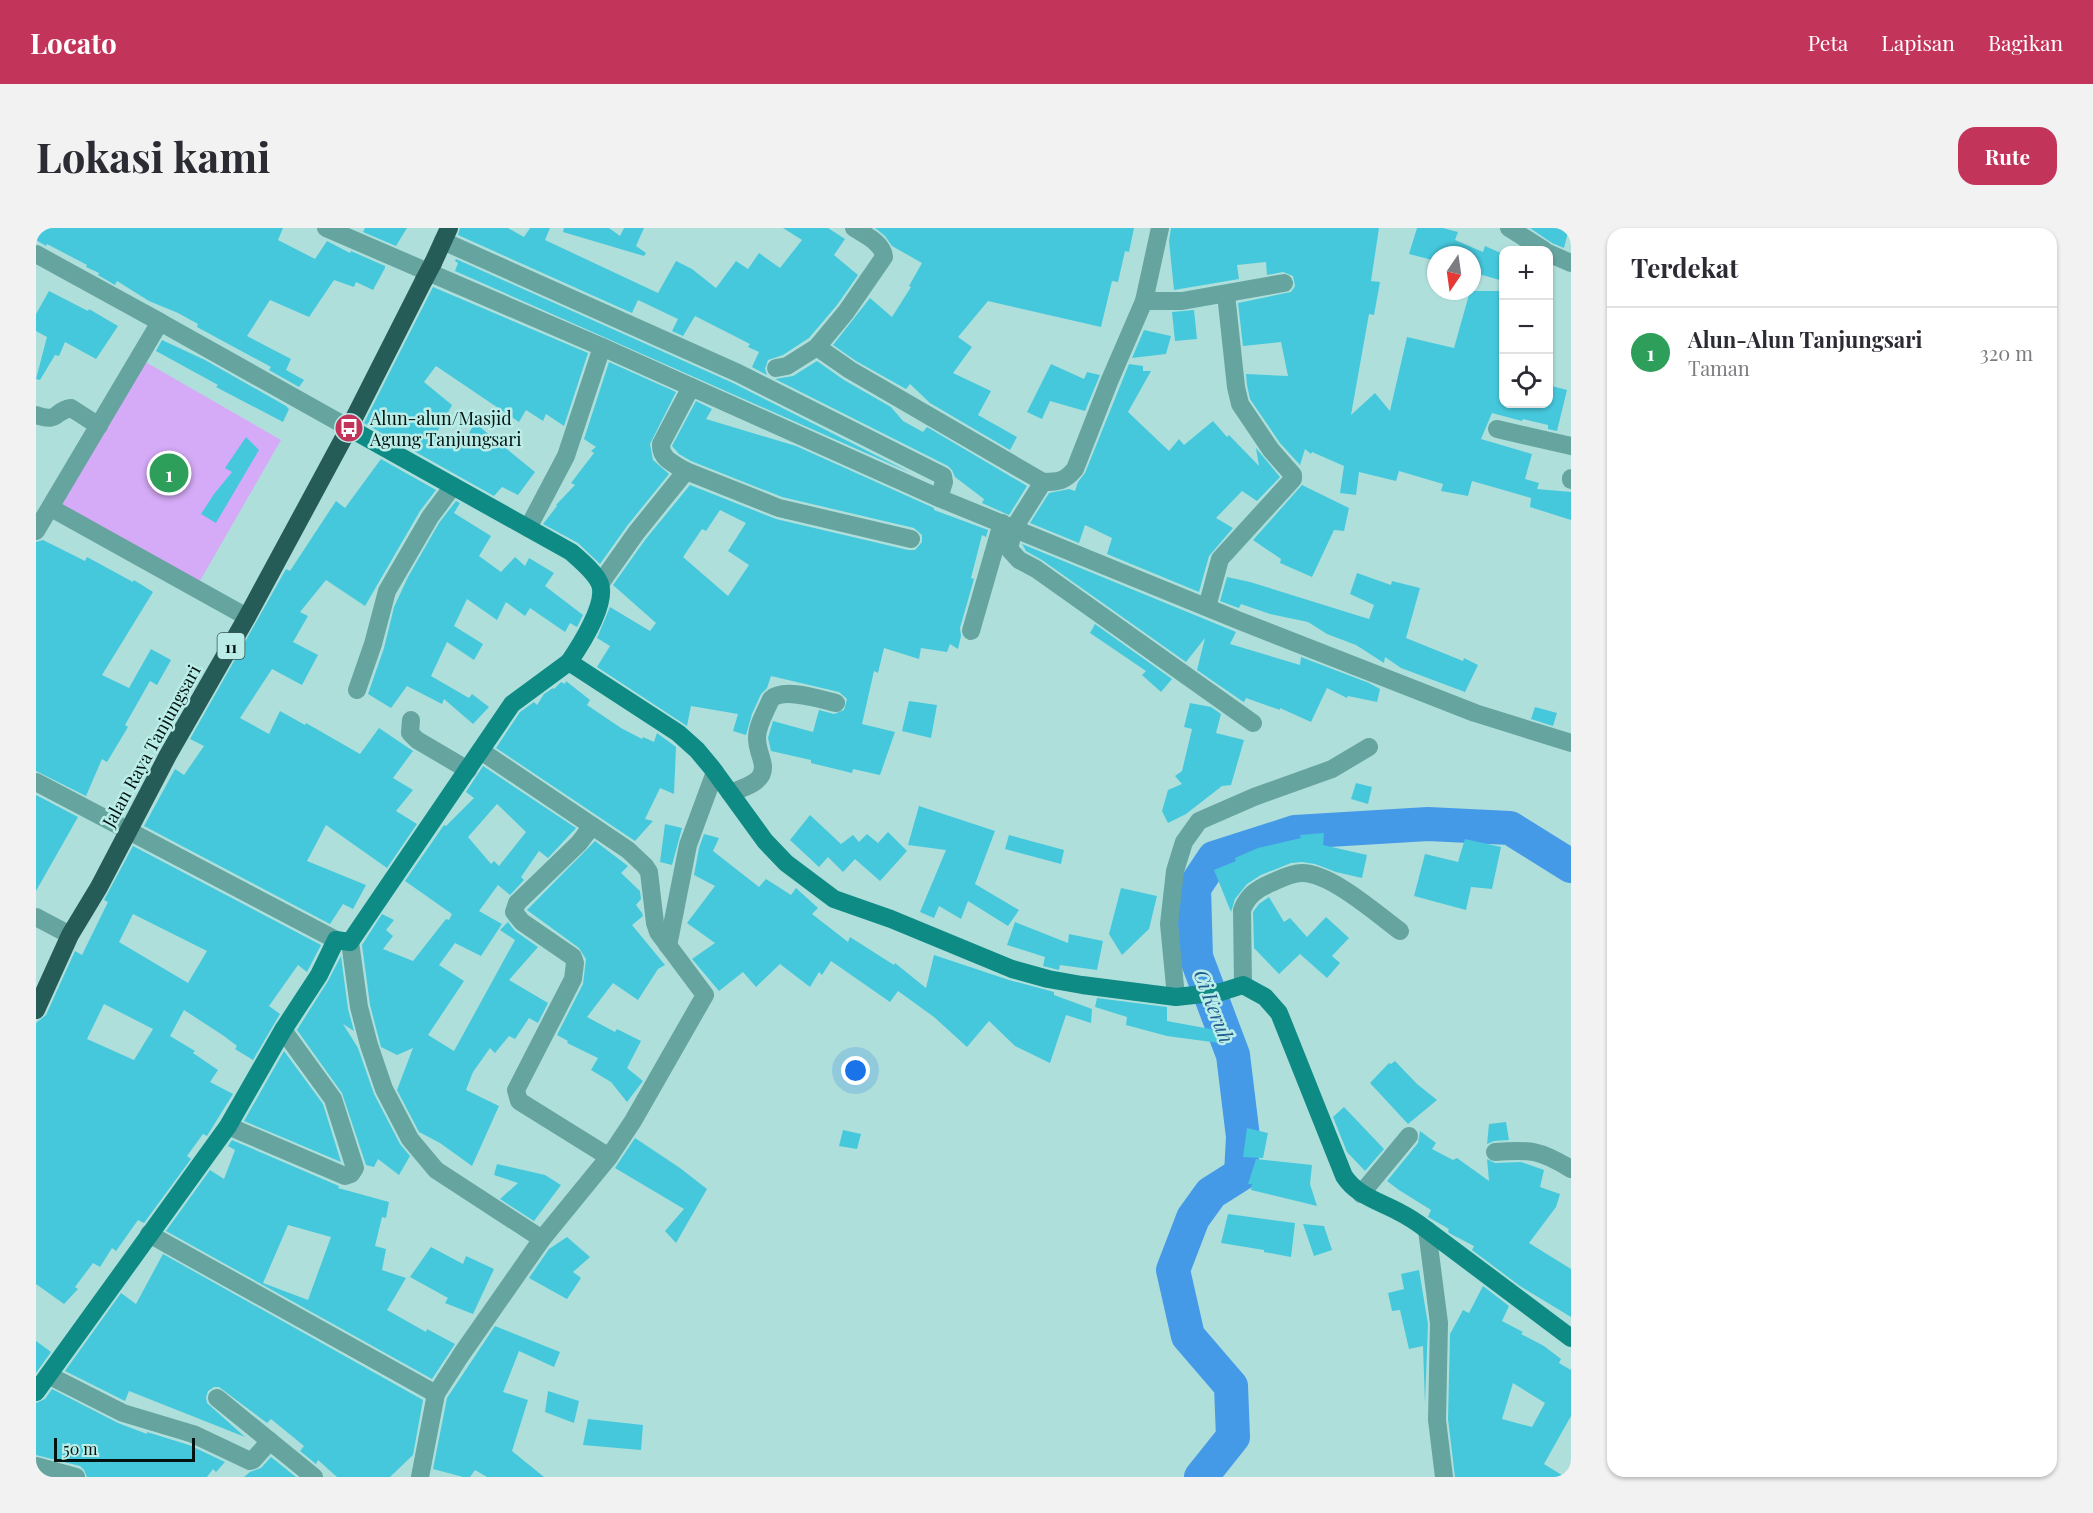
<!DOCTYPE html>
<html lang="id">
<head>
<meta charset="utf-8">
<style>
	body { margin:0; font-family:"Playfair Display",serif; background:#f2f2f3; color:#2b2b33 }
	.controls { position:absolute; right:18px; top:18px; display:grid; overflow:hidden; border-radius:12px; box-shadow:0 2px 4px #0004 }
	.controls button { width:54px; height:54px; display:grid; place-items:center; padding:0; border:0; border-bottom:2px solid #e1e1e2; background:#fff; color:#2b2b33; font:30px sans-serif }
	.compass { position:absolute; left:1391px; top:18px; width:54px; height:54px; border-radius:50%; background:#fff; box-shadow:0 2px 4px #0004; rotate:193deg }
	.scale { position:absolute; left:18px; bottom:15px; width:141px; box-sizing:border-box; padding-left:6px; border:3px solid #021412; border-top:0; font-size:16px; line-height:21px; white-space:nowrap; color:#021412; -webkit-text-stroke:4px #bbede8; paint-order:stroke }
	.you { position:absolute; left:820px; top:843px; width:21px; height:21px; margin:-15px; border:4px solid #fff; border-radius:50%; background:#1a73e8; box-shadow:0 0 0 9px #1a73e833 }
	.badge { display:grid; place-items:center; width:39px; height:39px; border-radius:50%; background:#c3345b; color:#fff; font-size:20px; font-weight:700 }
	.pin { position:absolute; translate:-50% -50%; border:3px solid #fff; box-shadow:0 2px 6px #0006 }
	.list { margin:0; padding:0; list-style:none }
	h2 { display:flex; justify-content:space-between; align-items:center; height:78px; margin:0; padding:0 24px; font-size:26px }
	h2 small { font-size:20px; font-weight:400; color:#7c7c81 }
	.list li { display:grid; grid-template-columns:39px 1fr auto; gap:18px; align-items:center; box-sizing:border-box; height:90px; padding:0 24px; border-top:2px solid #e1e1e2 }
	.list b { display:block; font-size:22px; white-space:nowrap }
	.list p { margin:0; font-size:20px; white-space:nowrap; color:#7c7c81 }
	.list em { font-size:20px; font-style:normal; color:#7c7c81 }
	.icon { flex:none; width:33px; height:33px; fill:none; stroke:currentColor; stroke-width:2; stroke-linecap:round; stroke-linejoin:round }
	.map { position:relative; flex:none; width:1535px; height:1249px; overflow:hidden; border-radius:18px }
	header { display:flex; align-items:center; gap:36px; box-sizing:border-box; height:84px; padding:0 30px; background:#c3345b; color:#fff }
	header strong { font-size:28px }
	nav { display:flex; gap:33px; margin-inline-start:auto; font-size:21px }
	.intro { display:flex; align-items:center; justify-content:space-between; box-sizing:border-box; height:144px; padding:0 36px }
	h1 { margin:0; font-size:42px }
	.button { padding:15px 27px; border-radius:18px; background:#c3345b; color:#fff; font-size:21px; font-weight:700 }
	main { display:flex; gap:36px; padding:0 36px }
	aside { flex:1; background:#fff; border-radius:18px; box-shadow:0 2px 4px #0004 }
	.map>svg:first-child { display:block }
	.green { fill:#d5abf7 }
	.lines { fill:none; stroke-linecap:round; stroke-linejoin:round }
	.river { stroke:#459ae8; stroke-width:34 }
	.building { fill:#46c8dc; fill-rule:evenodd }
	.street { stroke:#66a49f; stroke-width:18 }
	.secondary { stroke:#0f8b85; stroke-width:18 }
	.highway { stroke:#265c58; stroke-width:18 }
	.highway-bridge { stroke:#265c58; stroke-width:18 }
	.labels { text-anchor:middle; dominant-baseline:central; stroke-width:5; stroke-linejoin:round; paint-order:stroke }
	.shield { fill:#bbede8; stroke:#3a5552; stroke-width:1.5 }
	.shield-label { font-size:16px; font-weight:bold; fill:#021412 }
	.poi-label { font-size:18px; fill:#021412; stroke:#bbede8; text-anchor:start }
	.street-label { font-size:18px; fill:#021412; stroke:#bbede8 }
	.water-label { font-size:20px; font-style:italic; fill:#215b8e; stroke:#bbede8 }
</style>
</head>
<body>
<header>
<strong>Locato</strong>
<nav><a>Peta</a><a>Lapisan</a><a>Bagikan</a></nav>
</header>
<div class="intro"><h1>Lokasi kami</h1><a class="button">Rute</a></div>
<main>
<div class="map">
<svg width="1535" height="1249" viewBox="0 0 1535 1249">
	<rect width="100%" height="100%" fill="#afdfdb"/>
	<path class="green" d="M106,132L245,212L161,358L21,278Z"/>
	<g class="lines">
		<path class="river" d="M1165,1249L1197,1209L1195,1158L1152,1108L1137,1042L1157,990L1175,965L1205,946L1207,909L1197,827L1160,729L1158,660L1178,630L1259,604L1392,596L1474,600L1535,638"/>
	</g>
	<g class="building">
		<path d="M0,0H247L242,12L279,31L291,13L314,25L315,23L349,38V40L337,62L320,54L318,59L298,52L273,89L234,72L211,108L255,131L250,142L268,152L263,159L233,142L235,139L161,99L162,96L142,85L113,73L81,53L79,57L62,47L63,45L50,39L51,37L11,16L10,18L0,12Z"/>
		<path d="M329,0H371L360,18L327,4Z"/>
		<path d="M424,0H472L488,9L494,0H514L509,12L622,65L640,33L656,41L680,60L700,33L712,41L723,25L744,40L766,12L747,0H792L809,11L798,27L822,47L801,77L773,110L747,127L732,132L729,141L731,147L716,139L723,124L712,119L714,116L659,88L647,108L636,103L642,91L602,72L596,85L422,7Z"/>
		<path d="M528,0H573L584,8L588,0H608L600,18L610,25L608,28L527,4Z"/>
		<path d="M839,0H1098L1093,24L1089,23L1082,54L1076,53L1065,99L952,73L922,109L936,119L917,145L955,163L942,187L981,209L974,222L894,175L874,156L870,161L820,133L797,117L834,70L856,89L875,59L873,58L886,35L856,18L849,8Z"/>
		<path d="M1135,0H1343L1335,53L1344,54L1338,87L1333,86L1315,187L1339,165L1354,183L1371,109L1418,120L1434,63H1467V176H1512V157L1531,162L1521,203L1512,201V197L1487,191L1486,193L1456,185L1445,211L1496,226L1489,251L1503,255L1501,261L1535,264V292L1494,279L1495,270L1436,253L1432,268L1405,263L1407,256L1363,243L1360,253L1323,244L1320,267L1304,265L1308,238L1276,224L1275,226L1269,221L1264,237L1244,215L1214,171L1211,157L1210,146L1252,148L1245,114L1207,118L1202,75L1255,64L1259,58L1257,48L1247,44L1231,47L1230,34L1201,37L1203,51L1138,62L1133,13Z"/>
		<path d="M1381,0H1407L1422,4L1419,12L1447,24L1449,18L1467,26V53L1436,44V27H1400V33L1373,26Z"/>
		<path d="M1494,0H1533L1528,20L1516,15Z"/>
		<path d="M420,31L697,155L875,245L419,43L422,35L419,33Z"/>
		<path d="M397,59L552,125L528,198L510,186L507,193L490,182L483,194L400,138L388,154L416,177L398,210L422,223L439,195L499,244L482,267L466,259L458,268L328,195Z"/>
		<path d="M13,63L52,83L53,81L82,98L60,131L29,114L23,128L19,127L4,152L0,151L11,109L0,103V86Z"/>
		<path d="M1158,82L1161,111L1139,113L1136,84Z"/>
		<path d="M1108,102L1135,108L1130,126L1096,130Z"/>
		<path d="M126,112L169,132L250,178L253,181L247,194L180,159L182,157L120,123Z"/>
		<path d="M781,133L808,152L855,179L867,193L887,204L891,199L991,258L973,287L946,275L948,271L919,249L916,242L912,238L739,151L757,148Z"/>
		<path d="M573,134L640,164L614,216L617,232L633,246L591,298L564,336L542,315L507,296L521,278L520,277L539,257L535,255L558,225L555,223L560,219L548,211Z"/>
		<path d="M1015,136L1048,151L1051,144L1064,147L1049,183L1014,173L1006,191L991,184Z"/>
		<path d="M1093,136L1107,138V143H1115L1092,184L1133,223L1143,211L1148,217L1177,193L1191,209L1193,207L1223,238L1220,220L1244,249L1221,273L1206,263L1180,290L1197,300L1173,328L1163,364L1071,326L1076,310L1049,297L1043,315L994,295L1013,265L1033,261L1039,263L1042,254L1049,245Z"/>
		<path d="M660,173L676,181L670,191L760,218L898,280V282L952,302L950,309L946,307L935,350L938,351L924,400L925,408L922,421L914,416L911,424L885,420L883,431L848,420L842,445L838,443L826,496L859,504L844,547L817,541L816,545L775,535V532L735,523L732,510L737,493L777,504L783,482L798,486L808,482L811,471L803,464L735,448L731,460L725,466L716,486L710,507L697,503L702,486L655,478L651,498L561,439L574,418L561,410L574,379L614,403L620,395L577,357L609,312L654,257L740,291L872,322H879L886,314V307L878,300L746,269L655,233L643,226L636,218ZM684,282L710,295L692,323L713,337L692,368L647,329L666,301L670,303Z"/>
		<path d="M210,209L223,222L180,295L165,286L178,266L196,244L189,240Z"/>
		<path d="M345,231L400,262L384,283L329,378L290,352L264,384L272,388L257,414L282,427L266,457L236,441L204,490L233,506L244,483L269,497L270,495L324,526L343,500L377,523L357,550L377,562L360,583L381,596L351,640L290,597L271,633L330,657L317,681L307,676L294,696L108,598L139,541L148,547L168,518L154,511L250,341L254,343L300,273L309,280Z"/>
		<path d="M1266,257L1313,280L1308,303L1298,302L1276,349L1244,335L1245,331L1217,312Z"/>
		<path d="M420,273L424,275L418,285L455,308L443,328L465,344L479,329L489,338L493,330L518,345L509,358L547,387L541,399L534,395L529,404L494,380L489,388L470,374L461,392L431,371L418,398L447,416L438,432L411,414L395,448L433,470L436,466L453,479L437,496L408,471L406,476L371,458L355,480L332,466L348,420L358,379L372,349L403,295Z"/>
		<path d="M7,312L49,333L51,329L97,354L98,352L117,364L66,447L93,460L115,421L135,432L121,457L114,453L89,497L92,499L71,534L66,531L50,568L0,543V314Z"/>
		<path d="M986,316L1200,404L1194,416L1264,437L1265,429L1333,455L1344,461L1341,474L1312,468L1311,470L1291,460L1275,494L1244,480V482L1210,470L1208,474L1206,473L1161,442L1169,410L1150,434L1006,332L990,323Z"/>
		<path d="M1321,345L1355,357L1356,353L1384,360L1370,410L1427,433L1428,430L1442,437L1429,464L1365,440L1349,429L1348,435L1320,417L1291,406L1272,394L1234,386L1205,376L1203,380L1200,379L1184,373L1191,349L1214,354L1333,391L1338,377L1314,366Z"/>
		<path d="M1059,396L1136,451L1125,464L1106,447L1110,443L1054,405Z"/>
		<path d="M530,453L554,472L551,477L585,500L606,511L607,509L618,514L621,505L640,519L638,566L624,560L609,591L617,593L599,613L460,520L484,484L498,474L501,477L508,466L517,460L518,461L525,454L529,456Z"/>
		<path d="M873,473L901,477L895,510L866,503Z"/>
		<path d="M1154,475L1175,479L1185,486L1180,505L1208,512L1195,557L1186,558L1150,586L1132,595L1126,583L1132,562L1146,556L1139,548L1146,543L1156,501L1148,499Z"/>
		<path d="M1499,479L1521,485L1517,498L1495,491Z"/>
		<path d="M447,538L540,600L512,630L503,623L485,649L488,652L474,667L462,657L443,683L466,696L445,728L419,715L403,737L428,753L392,807L418,823L479,712L464,702L472,694L479,703L502,719L473,752L512,775L502,795L493,790L479,811L473,808L459,825L454,820L437,844L430,862L463,878L436,938L404,915L383,904L361,862L377,820L361,827L345,819L334,777L326,717L346,686L358,692L350,702L357,708L347,721L377,733L410,691L413,692L416,686L369,653L408,597L410,598L438,570L430,564ZM461,576L490,604L463,638L458,633L455,636L432,609Z"/>
		<path d="M1320,555L1336,559L1332,576L1315,571Z"/>
		<path d="M0,567L42,589L0,663Z"/>
		<path d="M883,578L959,603L939,656L983,682L972,698L932,673L925,691L903,678L898,690L884,684L910,622L872,617Z"/>
		<path d="M774,587L805,616L817,607L823,614L831,606L842,615L852,604L871,623L844,653L819,631L807,644L792,629L783,639L754,612Z"/>
		<path d="M629,596L646,600L636,637L624,634Z"/>
		<path d="M1288,605L1287,617L1331,627L1326,650L1300,644L1279,636L1266,634L1255,635L1225,647L1211,656L1199,671L1195,684L1178,642L1200,633L1199,630L1222,620L1265,610L1264,607Z"/>
		<path d="M668,606L683,610L677,623L723,659L730,651L755,667L760,660L782,680L776,686L812,714L814,709L858,737L859,735L890,760L898,727L973,752L1018,764V767L1056,781L1055,795L1030,787L1014,835L979,818L953,793L931,819L898,789L862,763L854,774L795,733L786,747L783,744L774,759L744,736L720,759L707,744L683,763L656,731L679,715L651,695L679,658L658,647L663,620Z"/>
		<path d="M973,607L1028,622L1025,636L969,621Z"/>
		<path d="M1429,611L1465,619L1456,661L1435,659L1430,682L1378,668L1389,626L1422,634Z"/>
		<path d="M559,613L592,638L585,645L604,663L605,671L600,677L606,685L607,688L596,697L629,737L622,741L602,772L577,755L551,789L579,804L581,801L605,813L591,840L607,853L591,874L575,854L555,842L562,830L531,815L532,813L521,807L547,756L550,731L543,720L491,682Z"/>
		<path d="M97,618L285,717L271,744L262,737L233,778L244,786L217,832L199,821L201,818L188,808L148,782L134,808L159,823L157,825L182,842L174,854L197,866L171,908L167,906L151,928L155,931L108,995L102,992L80,1023L76,1020L64,1039L57,1035L39,1059L42,1061L28,1076L0,1056V795L10,787L39,723L46,727L72,674L68,672ZM97,686L171,723L152,755L83,714ZM68,776L117,801L98,832L51,811Z"/>
		<path d="M1085,660L1121,668L1113,701L1086,727L1073,706Z"/>
		<path d="M1233,669L1248,694L1254,690L1271,709L1290,689L1313,710L1296,728L1304,735L1291,750L1264,726L1243,746L1218,720L1217,684L1223,676Z"/>
		<path d="M979,694L1032,715L1033,706L1067,713L1061,742L1024,737L1023,742L1007,738L1009,729L971,717Z"/>
		<path d="M305,728L312,781L318,803L307,796L322,820L338,866L364,916L374,928L363,947L342,931L338,939L330,937L306,865L261,802L292,753Z"/>
		<path d="M1061,770L1131,779V793L1185,803L1183,815L1131,808L1090,797L1091,789L1059,779Z"/>
		<path d="M248,823L287,876L305,934L208,893Z"/>
		<path d="M1359,833L1381,856L1401,872L1372,896L1334,855L1353,835L1355,836Z"/>
		<path d="M1308,879L1348,921L1329,943L1311,924L1297,889Z"/>
		<path d="M1470,894L1473,912L1458,913L1451,916L1453,896Z"/>
		<path d="M1211,900L1232,905L1227,930L1207,929Z"/>
		<path d="M807,902L825,906L821,921L803,918Z"/>
		<path d="M1384,903L1400,915L1396,921L1417,932L1421,930L1453,953L1451,931L1459,935L1485,934L1508,942L1504,959L1524,966L1520,979L1493,1015L1535,1041V1089L1484,1058L1436,1022L1438,1018L1413,1005L1412,1003L1413,1001L1392,989L1395,982L1363,962L1351,953L1382,915Z"/>
		<path d="M599,910L644,940L671,961L640,1015L629,1003L648,981L579,940Z"/>
		<path d="M196,912L303,958L302,960L353,974L350,990L346,989L339,1018L350,1021L346,1042L370,1050L351,1082L390,1104L391,1101L419,1116L396,1151L130,1003L174,942L188,951L199,922L192,918ZM252,997L295,1009L272,1072L227,1055Z"/>
		<path d="M1220,931L1276,937L1274,956L1281,978L1215,962L1216,956H1212Z"/>
		<path d="M461,936L509,947L525,957L498,993L464,971L482,955L458,947Z"/>
		<path d="M1192,986L1259,995L1255,1029L1228,1024V1022L1185,1015Z"/>
		<path d="M1267,996L1288,998L1296,1022L1278,1028Z"/>
		<path d="M531,1009L554,1029L537,1044L545,1050L531,1071L493,1050L513,1021Z"/>
		<path d="M395,1019L427,1036L430,1028L458,1041L437,1086L409,1075L412,1070L374,1049Z"/>
		<path d="M127,1026L387,1172L377,1227L354,1249H301L282,1232L280,1236L264,1223L268,1218L235,1191L231,1195L183,1159H178L172,1163L170,1169L171,1175L209,1209L93,1163L89,1173L29,1143L85,1065L100,1076Z"/>
		<path d="M1383,1042L1392,1096L1389,1176L1387,1118L1373,1121L1364,1082L1356,1083L1352,1065L1368,1061L1365,1046Z"/>
		<path d="M1447,1058L1473,1078L1466,1093L1487,1104L1485,1106L1508,1118L1525,1131L1523,1135L1535,1142V1188L1508,1236L1529,1249H1419L1412,1191L1414,1106L1427,1082L1433,1085ZM1477,1155L1509,1175L1496,1199L1466,1191Z"/>
		<path d="M459,1098L524,1124L518,1139L483,1123L467,1164L492,1172L476,1223L508,1249H451L439,1242L434,1249H427L397,1241L411,1170Z"/>
		<path d="M0,1113L15,1124L0,1145Z"/>
		<path d="M16,1161L82,1195L111,1206V1204L153,1217L189,1234L180,1244L177,1241L171,1249H51L48,1242L44,1238L0,1227V1175L9,1171Z"/>
		<path d="M512,1163L543,1173L538,1195L509,1184Z"/>
		<path d="M552,1191L607,1197L605,1222L547,1217Z"/>
		<path d="M235,1229L260,1249H208L214,1244L225,1240Z"/>
	</g>
	<g class="lines">
		<g class="street">
			<path d="M290,0L566,119L903,270L1204,393L1439,485L1535,515"/>
			<path d="M818,0C829,7 847,15 848,29L810,84L781,119L814,142L1007,254"/>
			<path d="M1124,0L1108,73L1073,154L1039,241C1029,253 1023,254 1007,254L978,300L973,321L983,332L1000,341L1217,495"/>
			<path d="M1473,0L1508,22"/>
			<path d="M407,13L702,145L907,248L908,254L903,270"/>
			<path d="M1512,25L1535,35"/>
			<path d="M0,26L124,94"/>
			<path d="M1108,73H1146L1248,55"/>
			<path d="M740,140L751,138L781,119"/>
			<path d="M0,187C24,195 17,183 35,180L63,198"/>
			<path d="M1461,201L1535,218"/>
			<path d="M650,243L743,280L875,311"/>
			<path d="M1535,250V252"/>
			<path d="M15,280L211,389"/>
			<path d="M492,300L530,228L566,119"/>
			<path d="M0,303L124,94L313,200"/>
			<path d="M564,356L600,305L650,243C638,236 624,231 625,216L655,159"/>
			<path d="M1171,379L1184,331L1257,251V247L1235,222L1204,176L1200,159L1190,66"/>
			<path d="M935,403L966,295"/>
			<path d="M321,462L337,416L351,363L394,289L417,258"/>
			<path d="M375,492L374,505L381,512L432,542"/>
			<path d="M0,554L300,712"/>
			<path d="M694,565C709,559 732,554 726,533C724,525 721,519 721,510C721,497 730,483 735,471C748,459 783,471 800,475"/>
			<path d="M556,598L543,615L481,675L478,684L486,694L537,729L539,735L537,751L480,862L483,873L573,929"/>
			<path d="M0,689L34,707"/>
			<path d="M314,714L323,779L333,817L348,861L374,911L400,942L506,1011"/>
			<path d="M632,718L652,617L679,544"/>
			<path d="M1207,757L1206,682C1212,667 1221,661 1235,655C1244,651 1255,645 1266,645C1295,645 1341,686 1364,703"/>
			<path d="M1140,769L1133,696L1139,643L1148,614L1163,593L1218,569L1296,541L1333,519"/>
			<path d="M192,898L309,948L315,946L319,940L297,871L247,802"/>
			<path d="M1459,924C1494,921 1504,922 1535,941"/>
			<path d="M1325,966L1373,908"/>
			<path d="M1391,1002L1403,1095L1401,1192L1408,1249"/>
			<path d="M113,1006L400,1166"/>
			<path d="M12,1147L87,1185L157,1206L214,1233L217,1232L234,1213"/>
			<path d="M181,1170L278,1249"/>
			<path d="M0,1238L40,1249"/>
			<path d="M384,1249L400,1166L425,1127L506,1011L573,929L597,893L669,767L622,704L619,695L613,644L609,638L592,622L445,523"/>
		</g>
		<g class="secondary">
			<path d="M313,200L535,324C544,332 559,344 564,356C571,376 544,418 533,434L642,505L661,522L676,540L729,613L750,635L798,671L855,691L976,741L1012,751L1046,757L1140,769L1185,764L1207,757L1229,769L1243,785L1308,948C1321,968 1343,973 1363,984C1373,989 1382,995 1391,1002L1535,1110"/>
			<path d="M0,1164L192,898L247,802L283,747L300,712L314,714L476,476L533,434"/>
		</g>
		<g class="highway">
			<path d="M397,35L413,0"/>
			<path d="M0,782L34,707L63,659L132,527L211,389L313,200L388,52"/>
		</g>
		<path class="highway-bridge" d="M388,52L397,35"/>
	</g>
	<defs>
		<g id="bus-disc" transform="scale(1.5)"><circle r="9.5" fill="#c3345b" stroke="#bbede8"/><path d="M-5-6H5V4H4V6H2V4H-2V6H-4V4H-5ZM-3.5-4V0h7V-4ZM-3.5 1.2v1.5H-2V1.2ZM2 1.2v1.5H3.5V1.2Z" fill="#fff"/></g>
	</defs>
	<g fill-rule="evenodd">
		<use href="#bus-disc" x="313" y="200"/>
	</g>
	<g class="labels">
		<rect class="shield" x="181.5" y="405" width="27" height="26" rx="4.5"/>
		<g class="shield-label">
			<text x="195" y="418">11</text>
		</g>
		<g class="poi-label">
			<text x="334" y="190">Alun-alun/Masjid<tspan x="334" dy="21">Agung Tanjungsari</tspan></text>
		</g>
		<g class="street-label">
			<text transform="translate(115 518) rotate(-61)">Jalan Raya Tanjungsari</text>
		</g>
		<g class="water-label">
			<text transform="translate(1179 778) rotate(69)">Ci Keruh</text>
		</g>
	</g>
</svg>
<div class="controls">
<button>+</button>
<button>−</button>
<button><svg class="icon" aria-label="locate" viewBox="0 0 24 24"><circle cx="12" cy="12" r="6"/><path d="M12 2v4M12 18v4M2 12h4M18 12h4"/></svg></button>
</div>
<svg class="compass" viewBox="-18 -18 36 36"><path d="M0-13l5 13h-10z" fill="#e53935"/><path d="M0 13l5-13h-10z" fill="#7c7c81"/></svg>
<div class="scale">50 m</div>
<div class="you"></div>
<div class="pin badge" style="left:133px;top:245px;background:#2e9e5b">1</div>
</div>
<aside>
<h2>Terdekat<small></small></h2>
<ul class="list">
<li><span class="badge" style="background:#2e9e5b">1</span><div><b>Alun-Alun Tanjungsari</b><p>Taman</p></div><em>320 m</em></li>
</ul>
</aside>
</main>
</body>
</html>
